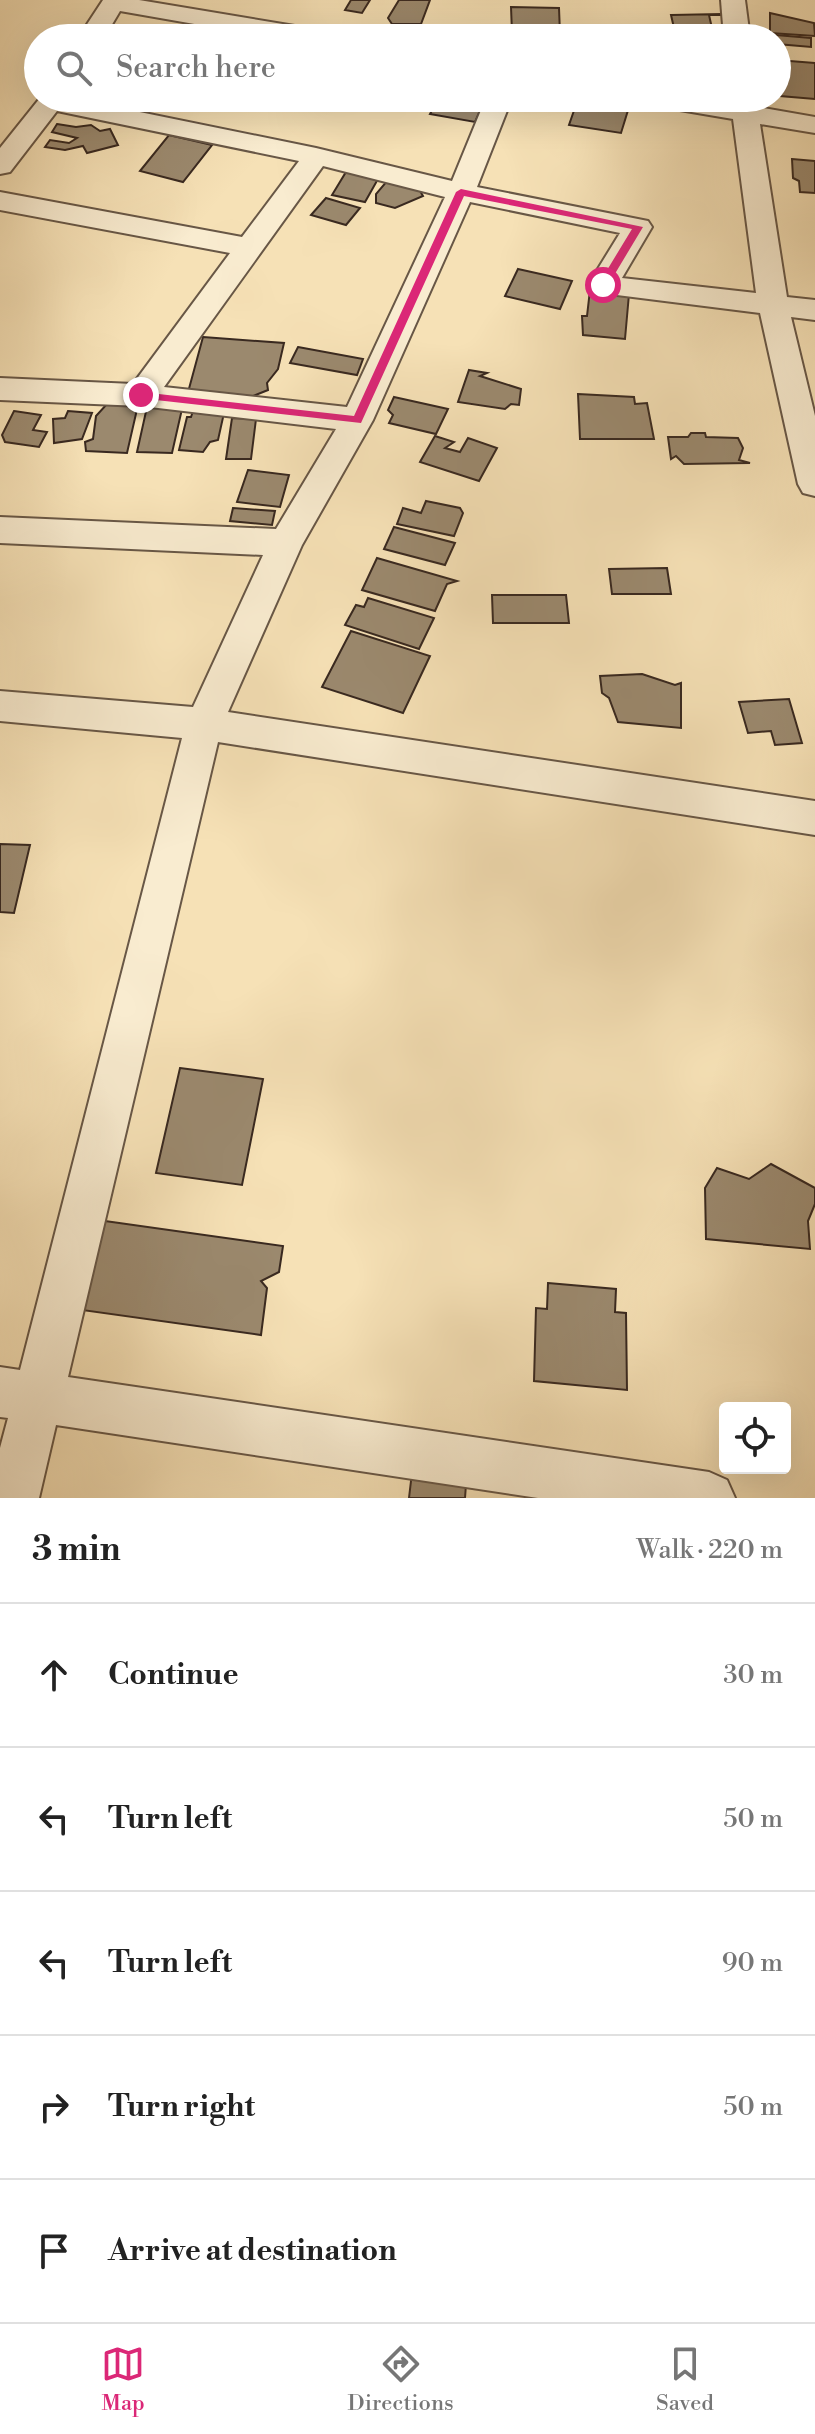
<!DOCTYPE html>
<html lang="en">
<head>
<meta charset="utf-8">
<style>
	body { margin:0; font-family:"Libre Bodoni",serif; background:#f6f6f6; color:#222 }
	.controls { position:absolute; right:24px; bottom:24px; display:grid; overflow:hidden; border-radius:8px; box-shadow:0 8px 32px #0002 }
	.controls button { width:72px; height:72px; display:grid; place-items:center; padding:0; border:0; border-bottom:2px solid #e0e0e0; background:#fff; color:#222; font:40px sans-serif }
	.stop { position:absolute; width:24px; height:24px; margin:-18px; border:6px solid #db2777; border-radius:50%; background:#fff }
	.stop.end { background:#db2777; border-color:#fff; box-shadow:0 2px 8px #0008 }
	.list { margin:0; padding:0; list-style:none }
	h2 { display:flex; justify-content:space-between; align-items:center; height:104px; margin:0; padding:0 32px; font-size:34px }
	h2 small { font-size:26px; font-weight:400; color:#767676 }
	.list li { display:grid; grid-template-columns:52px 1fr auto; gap:24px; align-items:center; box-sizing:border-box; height:144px; padding:0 32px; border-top:2px solid #e0e0e0 }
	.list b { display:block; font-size:30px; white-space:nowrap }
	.list em { font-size:26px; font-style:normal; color:#767676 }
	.icon { flex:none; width:44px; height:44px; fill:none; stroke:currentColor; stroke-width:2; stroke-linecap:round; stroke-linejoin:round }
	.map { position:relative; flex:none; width:815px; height:1498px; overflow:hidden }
	.search { position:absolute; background:#fff; box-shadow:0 8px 32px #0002; left:24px; right:24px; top:24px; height:88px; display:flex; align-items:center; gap:20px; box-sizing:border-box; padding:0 28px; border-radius:44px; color:#767676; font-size:30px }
	.sheet { height:824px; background:#fff }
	nav { display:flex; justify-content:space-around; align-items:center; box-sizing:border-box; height:112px; border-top:2px solid #e0e0e0; background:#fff; font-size:22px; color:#767676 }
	nav a { display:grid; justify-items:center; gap:4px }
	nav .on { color:#db2777 }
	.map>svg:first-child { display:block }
	.building { fill:#9b896e; stroke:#392920; stroke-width:2 }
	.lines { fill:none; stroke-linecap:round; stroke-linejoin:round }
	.minor-casing { stroke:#685746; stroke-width:4 }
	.minor { fill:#f9ecd0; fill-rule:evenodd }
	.route { fill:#db2777 }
</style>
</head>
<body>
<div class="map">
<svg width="815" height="1498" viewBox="0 0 815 1498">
	<rect width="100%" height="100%" fill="#f6e1b6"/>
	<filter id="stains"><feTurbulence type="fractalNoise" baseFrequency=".0025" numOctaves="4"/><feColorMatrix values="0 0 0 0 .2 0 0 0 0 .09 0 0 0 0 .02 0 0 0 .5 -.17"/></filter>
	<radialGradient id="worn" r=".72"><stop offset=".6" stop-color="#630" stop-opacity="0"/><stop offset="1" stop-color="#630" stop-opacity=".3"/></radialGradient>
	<g class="building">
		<path d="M351,0H370L362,13L345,10Z"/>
		<path d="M399,0H430L421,24H392L388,18Z"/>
		<path d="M511,7L559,8L560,34L512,33Z"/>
		<path d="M770,13L814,23L815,36L770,33Z"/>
		<path d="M671,15L721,14V15H709L714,37H702L700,28H674Z"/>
		<path d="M764,34L811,38V47L777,44V38H764Z"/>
		<path d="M777,60L815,63V99L780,96L777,89Z"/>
		<path d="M439,98H486L475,122L430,114Z"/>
		<path d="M578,99L629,107L621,133L569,125Z"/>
		<path d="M57,124L76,127L91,125L100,131L110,129L118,145L87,153L83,146L65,150L45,147L50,140L69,143L77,138L52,132Z"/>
		<path d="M169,135L212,145L183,182L140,171Z"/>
		<path d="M792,159L815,161V193L800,192L799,181L793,178Z"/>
		<path d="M346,172L378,179L365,202L332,195Z"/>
		<path d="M387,181L419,189L423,196L395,208L376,203V194Z"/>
		<path d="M326,198L360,208L346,225L311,215Z"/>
		<path d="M518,269L572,281L560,309L505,296Z"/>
		<path d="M590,290L629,294L625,339L583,335L582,316H587Z"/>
		<path d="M203,337L284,343L278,369L267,383L268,390L243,400L187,396Z"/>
		<path d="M298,347L363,359L357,375L290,363Z"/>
		<path d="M469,370L487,373L480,376L521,389L519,405L511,404L505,409L458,402Z"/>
		<path d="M578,394L634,397L635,404L647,403L654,439H580Z"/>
		<path d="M394,397L448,409L436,434L389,423L393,415L388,410Z"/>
		<path d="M107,404L138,405L127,453L86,451L85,442L93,439L96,416Z"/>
		<path d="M147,407L182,409L172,453L137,452Z"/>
		<path d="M14,411L41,415L33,430L47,432L39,447L5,442L2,435Z"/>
		<path d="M68,411L92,413L82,439L54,443L53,419L65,418Z"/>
		<path d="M193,411L224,413L218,440L210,442L203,452L179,450L187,417H191Z"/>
		<path d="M232,418L256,419L251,459H226Z"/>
		<path d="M691,433H705L706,437L738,438L743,448L739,460L750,463L684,464L676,456L671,459L668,437H688Z"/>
		<path d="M435,436L454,442L445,448L460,452L468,438L497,448L479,481L420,462Z"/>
		<path d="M248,470L289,475L280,507L237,502Z"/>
		<path d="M426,501L460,508L463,513L454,536L397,524L403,508L421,513Z"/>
		<path d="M233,508L275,511L272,525L230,521Z"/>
		<path d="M394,527L455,543L445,565L384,549Z"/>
		<path d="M377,558L457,581L447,584L435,611L362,590Z"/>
		<path d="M667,568L671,594H612L609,569Z"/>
		<path d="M492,595H566L569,623H493Z"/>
		<path d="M368,598L434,618L419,649L345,625L356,605L364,607Z"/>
		<path d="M351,631L430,656L403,713L322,687Z"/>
		<path d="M642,674L675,685L681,683V728L618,722L609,698L602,693L600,676Z"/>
		<path d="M789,699L802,743L775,745L771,731L748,733L739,702Z"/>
		<path d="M0,844L30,845L14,913L0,912Z"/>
		<path d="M180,1068L263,1079L242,1185L156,1173Z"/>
		<path d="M771,1164L815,1188V1204L808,1221L810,1249L706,1239L705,1188L717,1168L749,1179Z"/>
		<path d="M105,1221L283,1246L279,1272L261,1281L267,1288L261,1335L82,1310Z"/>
		<path d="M548,1283L616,1289L615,1312L626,1313L627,1390L534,1381L536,1308L547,1309Z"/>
		<path d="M413,1464L467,1471L465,1498H409Z"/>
	</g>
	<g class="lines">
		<g class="minor-casing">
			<g id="minor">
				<path d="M103,0H139L319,30L328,33L332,38H275L120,11L104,38H78Z"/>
				<path d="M721,0H745L750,38H724Z"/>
				<path d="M40,98H71L316,148L452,181L486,98H512L477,187L648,221L652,227L622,278L756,293L733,119L656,106L647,104L643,98H702L731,103L730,98H756L757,107L815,117V133L760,124L787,297L815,300V320L791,317L815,416V496L803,493L798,484L760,313L593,292L588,285L620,233L470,202L373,420L302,545L228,712L815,801V835L218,742L68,1377L709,1472L727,1480L735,1498H538L56,1425L39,1498H0V1448L8,1418L0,1417V1367L20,1370L182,738L0,721V691L193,707L263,555L0,543V517L276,529L336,429L141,406L0,400V378L133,384L230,253L0,210V192L242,237L299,161L57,111L10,172L0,174V148ZM323,166L445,197L347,407L164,387Z"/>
			</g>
		</g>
		<use href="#minor" class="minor"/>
	</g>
	<path class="route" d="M461,189L643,227L607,287L603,288L598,285L632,229L464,196L361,423L138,398L136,395L141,392L354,416L456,192Z"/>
	<rect width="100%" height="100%" filter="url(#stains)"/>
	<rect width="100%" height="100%" fill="url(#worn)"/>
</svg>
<div class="controls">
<button><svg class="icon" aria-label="locate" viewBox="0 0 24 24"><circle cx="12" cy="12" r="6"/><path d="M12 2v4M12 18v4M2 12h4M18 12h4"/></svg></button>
</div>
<div class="stop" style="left:603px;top:285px"></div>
<div class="stop end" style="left:141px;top:395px"></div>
<div class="search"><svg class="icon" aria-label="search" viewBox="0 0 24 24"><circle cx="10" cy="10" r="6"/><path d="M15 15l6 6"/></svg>Search here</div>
</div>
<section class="sheet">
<h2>3 min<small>Walk · 220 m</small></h2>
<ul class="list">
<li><svg class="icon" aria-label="ahead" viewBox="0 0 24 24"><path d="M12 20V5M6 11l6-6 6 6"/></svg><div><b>Continue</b></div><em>30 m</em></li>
<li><svg class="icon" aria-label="left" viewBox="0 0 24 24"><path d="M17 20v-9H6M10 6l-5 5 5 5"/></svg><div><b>Turn left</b></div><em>50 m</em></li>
<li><svg class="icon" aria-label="left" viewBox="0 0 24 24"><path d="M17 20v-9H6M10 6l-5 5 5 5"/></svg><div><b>Turn left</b></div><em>90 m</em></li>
<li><svg class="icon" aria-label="right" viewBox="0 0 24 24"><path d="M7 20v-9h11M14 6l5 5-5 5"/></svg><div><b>Turn right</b></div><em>50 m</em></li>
<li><svg class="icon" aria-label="arrive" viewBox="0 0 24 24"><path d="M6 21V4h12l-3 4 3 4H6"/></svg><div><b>Arrive at destination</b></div></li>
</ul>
</section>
<nav>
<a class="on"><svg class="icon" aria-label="map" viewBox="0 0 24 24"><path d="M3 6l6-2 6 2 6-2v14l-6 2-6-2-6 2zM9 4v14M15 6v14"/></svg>Map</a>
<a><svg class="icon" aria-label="directions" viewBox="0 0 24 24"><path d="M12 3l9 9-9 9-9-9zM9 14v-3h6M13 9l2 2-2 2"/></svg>Directions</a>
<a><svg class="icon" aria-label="saved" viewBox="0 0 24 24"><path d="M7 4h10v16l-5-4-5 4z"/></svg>Saved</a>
</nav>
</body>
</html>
